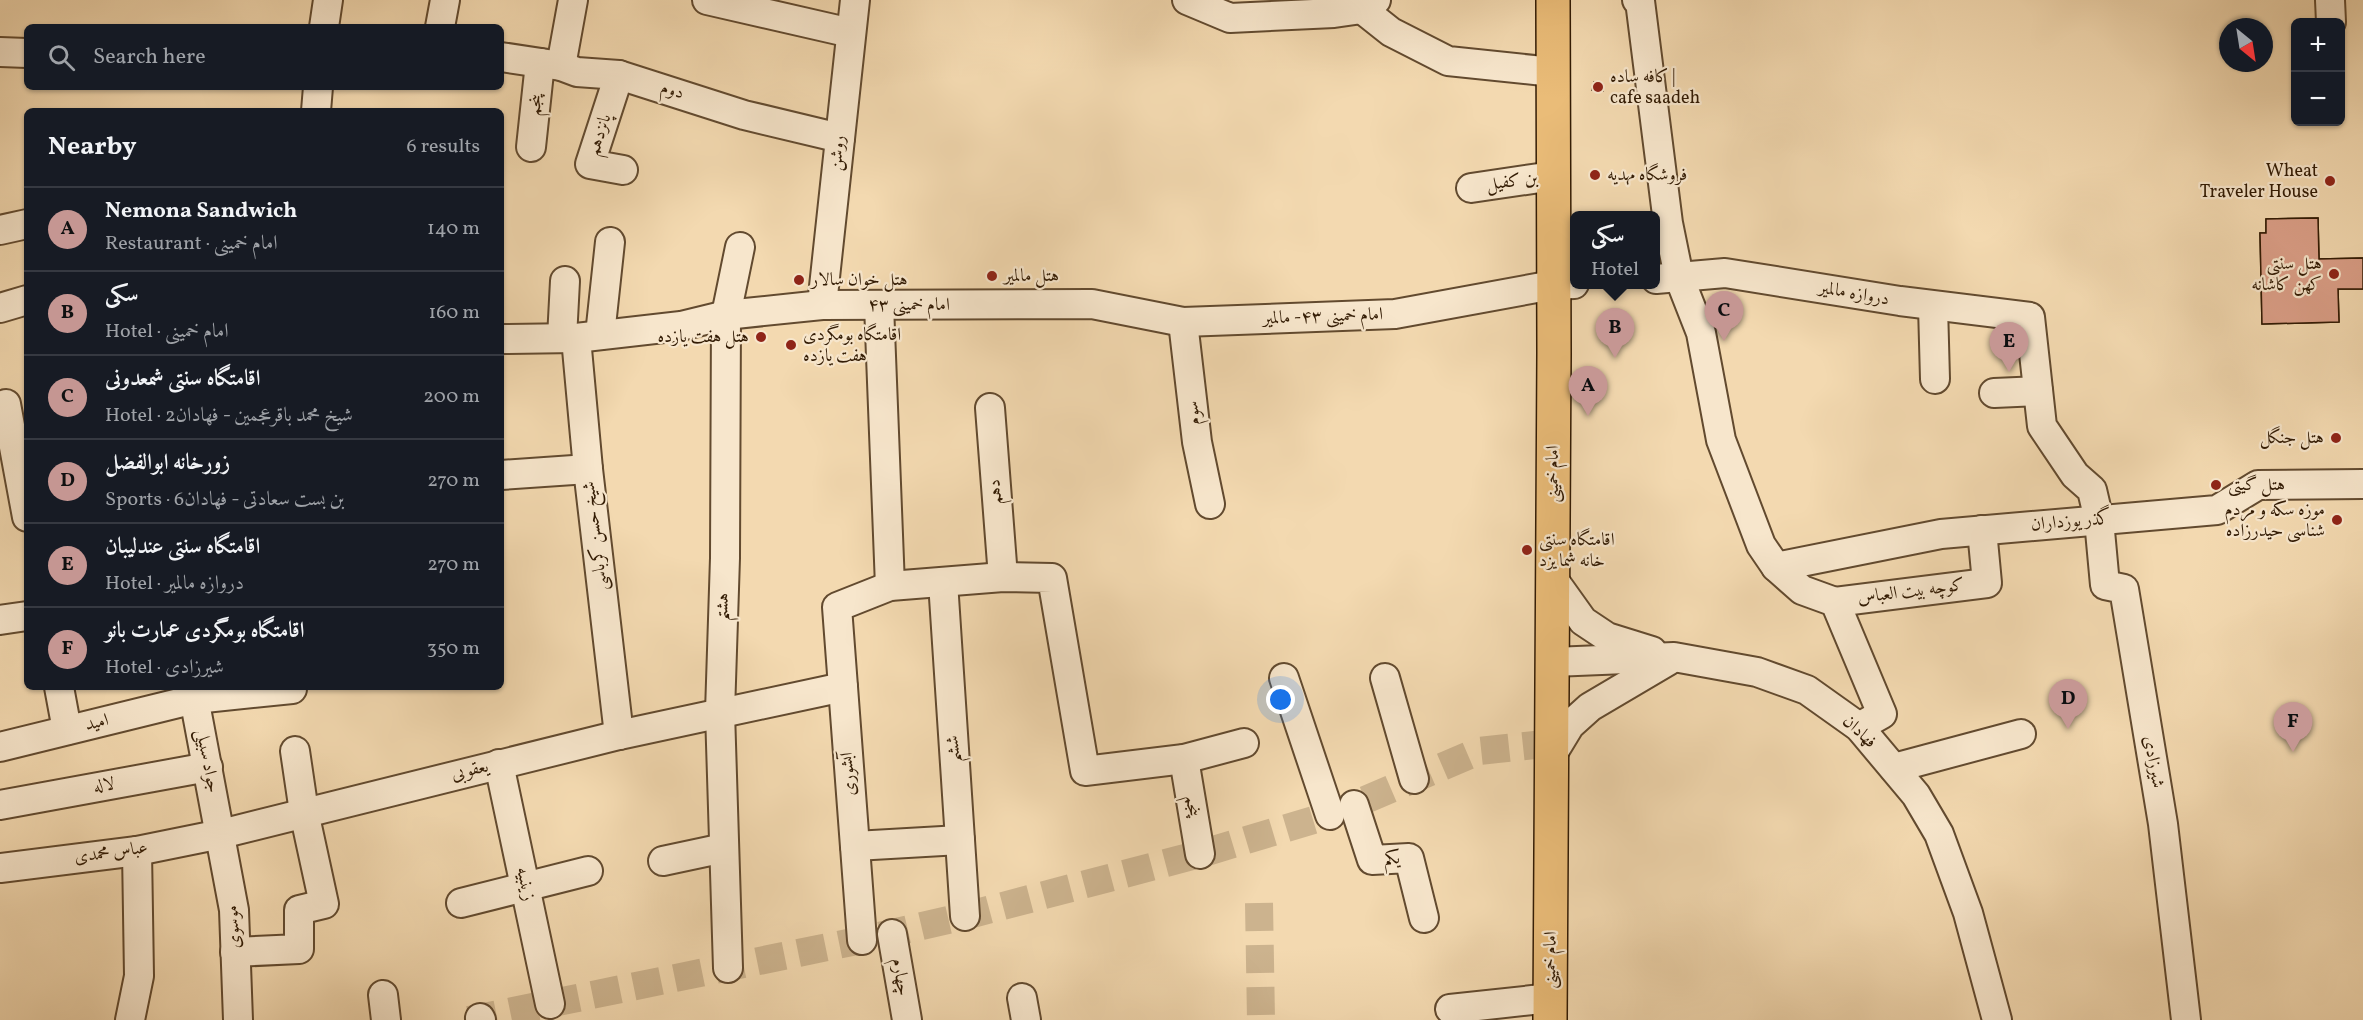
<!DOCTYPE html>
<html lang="en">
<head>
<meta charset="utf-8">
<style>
	body { margin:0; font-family:Vollkorn,Amiri,serif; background:#242831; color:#f1f3f6 }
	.controls { position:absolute; right:18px; top:18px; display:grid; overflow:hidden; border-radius:9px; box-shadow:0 2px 4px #0004 }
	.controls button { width:54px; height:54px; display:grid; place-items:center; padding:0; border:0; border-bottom:2px solid #363941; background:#171b24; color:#f1f3f6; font:30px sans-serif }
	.compass { position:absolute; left:2219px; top:18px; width:54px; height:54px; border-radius:50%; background:#171b24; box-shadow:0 2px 4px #0004; rotate:150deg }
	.you { position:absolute; left:1281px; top:700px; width:21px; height:21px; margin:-15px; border:4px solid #fff; border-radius:50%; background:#1a73e8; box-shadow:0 0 0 9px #1a73e833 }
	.badge { display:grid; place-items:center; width:39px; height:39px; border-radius:50%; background:#c59692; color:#111; font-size:20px; font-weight:700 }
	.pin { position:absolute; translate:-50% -50px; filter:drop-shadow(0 2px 3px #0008) }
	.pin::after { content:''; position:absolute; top:32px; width:21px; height:18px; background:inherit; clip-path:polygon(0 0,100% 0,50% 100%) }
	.popup { position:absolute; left:1570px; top:211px; width:90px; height:78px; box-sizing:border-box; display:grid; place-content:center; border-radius:9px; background:#171b24; filter:drop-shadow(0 2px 4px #0005); font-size:20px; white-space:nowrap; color:#9ea1a6 }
	.popup b { font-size:22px; color:#f1f3f6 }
	.popup::after { content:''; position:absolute; left:50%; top:100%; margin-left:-12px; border:12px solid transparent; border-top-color:#171b24 }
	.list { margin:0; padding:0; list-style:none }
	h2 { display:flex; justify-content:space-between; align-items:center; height:78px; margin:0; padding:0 24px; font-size:26px }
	h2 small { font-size:20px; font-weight:400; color:#9ea1a6 }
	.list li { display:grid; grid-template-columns:39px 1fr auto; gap:18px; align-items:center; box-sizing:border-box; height:84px; padding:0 24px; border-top:2px solid #363941 }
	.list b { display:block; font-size:22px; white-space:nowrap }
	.list p { margin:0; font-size:20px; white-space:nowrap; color:#9ea1a6 }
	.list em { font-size:20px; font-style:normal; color:#9ea1a6 }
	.icon { flex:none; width:33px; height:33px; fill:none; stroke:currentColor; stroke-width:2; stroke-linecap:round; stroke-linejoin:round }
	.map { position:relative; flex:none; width:2363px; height:1020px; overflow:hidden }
	.search { position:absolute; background:#171b24; box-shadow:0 2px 4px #0004; left:24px; top:24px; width:480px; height:66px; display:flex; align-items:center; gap:15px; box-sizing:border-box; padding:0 21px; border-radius:9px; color:#9ea1a6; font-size:22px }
	.panel { position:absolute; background:#171b24; box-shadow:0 2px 4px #0004; left:24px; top:108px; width:480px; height:582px; border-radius:9px }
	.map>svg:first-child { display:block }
	.building { fill:#db9f88; stroke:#321b04; stroke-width:1.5; fill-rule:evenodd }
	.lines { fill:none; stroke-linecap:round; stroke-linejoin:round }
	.minor-tunnel { stroke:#ccb38e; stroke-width:28; stroke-dasharray:28 14; stroke-linecap:butt }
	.minor-casing { stroke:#624a2f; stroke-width:32 }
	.major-casing { stroke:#321b04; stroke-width:36 }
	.minor { stroke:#f7e6cc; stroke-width:28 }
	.major { stroke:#eabc78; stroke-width:33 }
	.poi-dot { fill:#8f2418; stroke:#f7e6cc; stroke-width:2 }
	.labels { text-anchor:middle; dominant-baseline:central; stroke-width:4.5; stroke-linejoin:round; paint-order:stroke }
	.poi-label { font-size:18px; fill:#321b04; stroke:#f7e6cc; text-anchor:start }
	.street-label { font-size:18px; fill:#321b04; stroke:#f7e6cc }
</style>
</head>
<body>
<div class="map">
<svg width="2363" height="1020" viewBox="0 0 2363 1020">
	<rect width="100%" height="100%" fill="#f3d9b0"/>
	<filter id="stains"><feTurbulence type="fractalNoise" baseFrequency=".00333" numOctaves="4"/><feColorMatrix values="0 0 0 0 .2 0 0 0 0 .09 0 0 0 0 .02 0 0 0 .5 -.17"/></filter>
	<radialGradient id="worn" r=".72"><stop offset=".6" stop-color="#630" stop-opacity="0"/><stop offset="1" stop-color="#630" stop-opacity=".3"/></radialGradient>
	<g class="building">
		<path d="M1594,82L1603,84V91L1592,90Z"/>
		<path d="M2318,218L2319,259L2363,258V289H2338L2339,322L2262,324L2260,233H2266V219ZM2304,256L2306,307L2273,308L2271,257Z"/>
		<path d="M2318,218L2319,259L2363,258V289H2338L2339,322L2262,324L2260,233H2266V219Z"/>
	</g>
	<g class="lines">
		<g class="minor-tunnel">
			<path d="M1259,903L1261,1020"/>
			<path d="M469,1020L862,940L965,916L1200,854L1330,815L1479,751L1553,743"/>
		</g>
		<g class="minor-casing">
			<g id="minor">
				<path d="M707,0L851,33"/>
				<path d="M1187,0L1230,18L1334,13L1362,9L1376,0"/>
				<path d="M1637,0L1640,1L1668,223L1679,277L1701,333L1721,440L1761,545L1776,567L1802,590L1835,602L1882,714L1859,727"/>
				<path d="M2330,0L2331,22"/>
				<path d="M1362,9L1391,32L1448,61L1553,72"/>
				<path d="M324,27L328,0"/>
				<path d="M440,27L445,0"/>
				<path d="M0,52L27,53"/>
				<path d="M501,57L561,66L577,72L619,75L744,115L840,138"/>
				<path d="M561,66L573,0"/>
				<path d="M619,75L590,164L623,170"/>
				<path d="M316,111L318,87"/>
				<path d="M531,147L540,63"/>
				<path d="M1471,188L1553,176"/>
				<path d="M0,230L27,224"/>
				<path d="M1656,279L1725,273L1900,301L2030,317L2042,426L2075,475L2092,490L2099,520L2105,585L2124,589L2163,824L2186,1020"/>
				<path d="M822,305L855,0"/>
				<path d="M879,305L890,586"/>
				<path d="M1933,306L1935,379"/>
				<path d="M0,308L27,300"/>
				<path d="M1183,322L1197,442L1210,504"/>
				<path d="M600,335L610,242"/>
				<path d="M562,338L565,281"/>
				<path d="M576,338L588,469L619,735"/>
				<path d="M501,339L576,338L681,326L726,315L822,305L1092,304L1183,322L1395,314L1553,285L1574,284"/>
				<path d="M1994,393L2038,391"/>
				<path d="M6,404L27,517"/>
				<path d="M990,408L1003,577"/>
				<path d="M501,475L588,469"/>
				<path d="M1776,567L1941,534L2217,510L2258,485L2363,484"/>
				<path d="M1553,579L1583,621L1607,637L1652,651"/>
				<path d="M943,582L965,916"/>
				<path d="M1835,602L1987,583L1982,530"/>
				<path d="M0,620L27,616"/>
				<path d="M1553,662L1674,657L1757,672L1807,690L1859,727L1916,795L1939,834L1968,913L1997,1020"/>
				<path d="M1284,678L1330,815"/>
				<path d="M1385,678L1414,779"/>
				<path d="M59,687L67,730"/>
				<path d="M192,687L234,910L238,1020"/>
				<path d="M0,747L195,699L292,689V687"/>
				<path d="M1553,753L1570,725L1590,707L1668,661"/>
				<path d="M1184,759L1200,854"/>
				<path d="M499,764L550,1004"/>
				<path d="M1894,768L2021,734"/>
				<path d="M0,805L208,767"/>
				<path d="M1354,805L1372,860L1409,858L1424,918"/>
				<path d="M855,846L960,840"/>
				<path d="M663,861L724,848"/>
				<path d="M0,868L137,851L221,834L619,735L843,687"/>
				<path d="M461,903L588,871"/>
				<path d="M892,934L907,1020"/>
				<path d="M862,940L837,607L890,586L1003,577L1052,578L1085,771L1184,759L1244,743"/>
				<path d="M235,952L299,949V910L324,904L304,812L295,751"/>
				<path d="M728,968L720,712L725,558L726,315L740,247"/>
				<path d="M383,995L386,1020"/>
				<path d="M1022,998L1026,1020"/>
				<path d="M1450,1009L1551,998"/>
				<path d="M480,1018L481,1020"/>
				<path d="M130,1020L139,976L137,851"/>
			</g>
		</g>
		<g class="major-casing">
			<path id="major" d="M1550,1020L1554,353L1553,0"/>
		</g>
		<use href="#minor" class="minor"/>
		<use href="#major" class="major"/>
	</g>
	<g class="poi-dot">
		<circle cx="1598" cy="87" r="6"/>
		<circle cx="1595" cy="175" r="6"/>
		<circle cx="2330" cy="181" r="6"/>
		<circle cx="2334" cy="274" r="6"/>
		<circle cx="992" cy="276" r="6"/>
		<circle cx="799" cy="280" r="6"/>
		<circle cx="761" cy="337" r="6"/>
		<circle cx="791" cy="345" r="6"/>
		<circle cx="2336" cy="438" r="6"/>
		<circle cx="2216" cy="485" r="6"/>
		<circle cx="2337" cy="520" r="6"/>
		<circle cx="1527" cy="550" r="6"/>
	</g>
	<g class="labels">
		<g class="poi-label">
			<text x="1610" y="77">کافه ساده |<tspan x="1610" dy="21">cafe saadeh</tspan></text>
			<text x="2318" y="171" text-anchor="end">Wheat<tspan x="2318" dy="21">Traveler House</tspan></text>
			<text x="1607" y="175">فروشگاه مهدیه</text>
			<text x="2322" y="264" text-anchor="end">هتل سنتی<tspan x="2322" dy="21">کهن کاشانه</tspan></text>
			<text x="1004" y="276">هتل مالمير</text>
			<text x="811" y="280">هتل خوان سالار</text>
			<text x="803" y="335">اقامتگاه بومگردی<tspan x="803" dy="21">هفت یازده</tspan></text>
			<text x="749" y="337" text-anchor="end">هتل هفت یازده</text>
			<text x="2324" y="438" text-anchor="end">هتل جنگل</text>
			<text x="2228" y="485">هتل گیتی</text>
			<text x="2325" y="510" text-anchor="end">موزه سکه و مردم<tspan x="2325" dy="21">شناسی حیدرزاده</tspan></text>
			<text x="1539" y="540">اقامتگاه سنتی<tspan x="1539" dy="21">خانه شما یزد</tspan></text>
		</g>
		<g class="street-label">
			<text transform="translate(672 91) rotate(17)">دوم</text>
			<text transform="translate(536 105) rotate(-84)">پنجم</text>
			<text transform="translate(600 135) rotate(-72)">پانزدهم</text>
			<text transform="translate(838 153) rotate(-84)">روشن</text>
			<text transform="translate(1512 182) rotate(-8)">بن کفیل</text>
			<text transform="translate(1854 294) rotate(10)">دروازه مالمیر</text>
			<text x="909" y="305">امام خمینی ۴۳</text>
			<text transform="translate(1323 317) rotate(-2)">امام خمینی ۴۳- مالمیر</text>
			<text transform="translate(1194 413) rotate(-96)">سوم</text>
			<text transform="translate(1553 474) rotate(-90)">امام خمینی</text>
			<text transform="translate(996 492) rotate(-95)">دهم</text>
			<text transform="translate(2071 522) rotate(-5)">گذر يوزداران</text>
			<text transform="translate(596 536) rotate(-97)">شیخ حسن کرباسی</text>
			<text transform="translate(1911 592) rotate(-7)">کوچه بيت العباس</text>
			<text transform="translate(723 607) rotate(-88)">هشتم</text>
			<text transform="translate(97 723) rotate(-14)">امید</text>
			<text transform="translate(1859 732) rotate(43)">فهادان</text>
			<text transform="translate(954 749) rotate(-94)">ششم</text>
			<text transform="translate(207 761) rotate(79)">جواد سبیلی</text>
			<text transform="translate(2153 762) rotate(80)">شیرزادی</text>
			<text transform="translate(470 771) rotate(-14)">یعقوبی</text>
			<text transform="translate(849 774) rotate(-94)">آبشوری</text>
			<text transform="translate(104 786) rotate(-10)">لاله</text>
			<text transform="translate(1192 806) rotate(80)">پنجم</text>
			<text transform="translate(111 853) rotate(-8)">عباس محمدی</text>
			<text transform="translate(1392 859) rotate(-2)">یکم</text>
			<text transform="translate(525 884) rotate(78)">زینبیه</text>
			<text transform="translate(234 927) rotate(-94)">موسوی</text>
			<text transform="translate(1551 960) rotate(-89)">امام خمینی</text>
			<text transform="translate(900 977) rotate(80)">چهارم</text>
		</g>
	</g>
	<rect width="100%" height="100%" filter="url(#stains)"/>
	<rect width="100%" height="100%" fill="url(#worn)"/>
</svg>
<div class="controls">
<button>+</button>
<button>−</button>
</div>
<svg class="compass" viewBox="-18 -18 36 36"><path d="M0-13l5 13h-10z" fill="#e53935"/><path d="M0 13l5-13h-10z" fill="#9ea1a6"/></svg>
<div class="you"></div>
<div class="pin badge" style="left:1588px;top:416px">A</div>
<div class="pin badge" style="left:1615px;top:358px">B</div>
<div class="popup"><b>سکی</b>Hotel</div>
<div class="pin badge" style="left:1724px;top:341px">C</div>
<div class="pin badge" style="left:2068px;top:729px">D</div>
<div class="pin badge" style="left:2009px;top:372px">E</div>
<div class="pin badge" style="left:2293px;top:752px">F</div>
<div class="search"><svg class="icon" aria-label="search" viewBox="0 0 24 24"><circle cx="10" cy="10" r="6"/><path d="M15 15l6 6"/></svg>Search here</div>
<section class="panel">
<h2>Nearby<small>6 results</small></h2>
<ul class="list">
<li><span class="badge">A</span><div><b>Nemona Sandwich</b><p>Restaurant · امام خمینی</p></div><em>140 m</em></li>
<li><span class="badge">B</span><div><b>سکی</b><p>Hotel · امام خمینی</p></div><em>160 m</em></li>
<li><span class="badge">C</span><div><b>اقامتگاه سنتی شمعدونی</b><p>Hotel · شیخ محمد باقرعجمین - فهادان2</p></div><em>200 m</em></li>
<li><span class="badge">D</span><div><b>زورخانه ابوالفضل</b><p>Sports · بن بست سعادتی - فهادان6</p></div><em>270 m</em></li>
<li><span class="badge">E</span><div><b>اقامتگاه سنتی عندلیبان</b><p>Hotel · دروازه مالمیر</p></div><em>270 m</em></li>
<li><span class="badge">F</span><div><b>اقامتگاه بومگردی عمارت بانو</b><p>Hotel · شیرزادی</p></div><em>350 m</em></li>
</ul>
</section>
</div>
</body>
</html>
